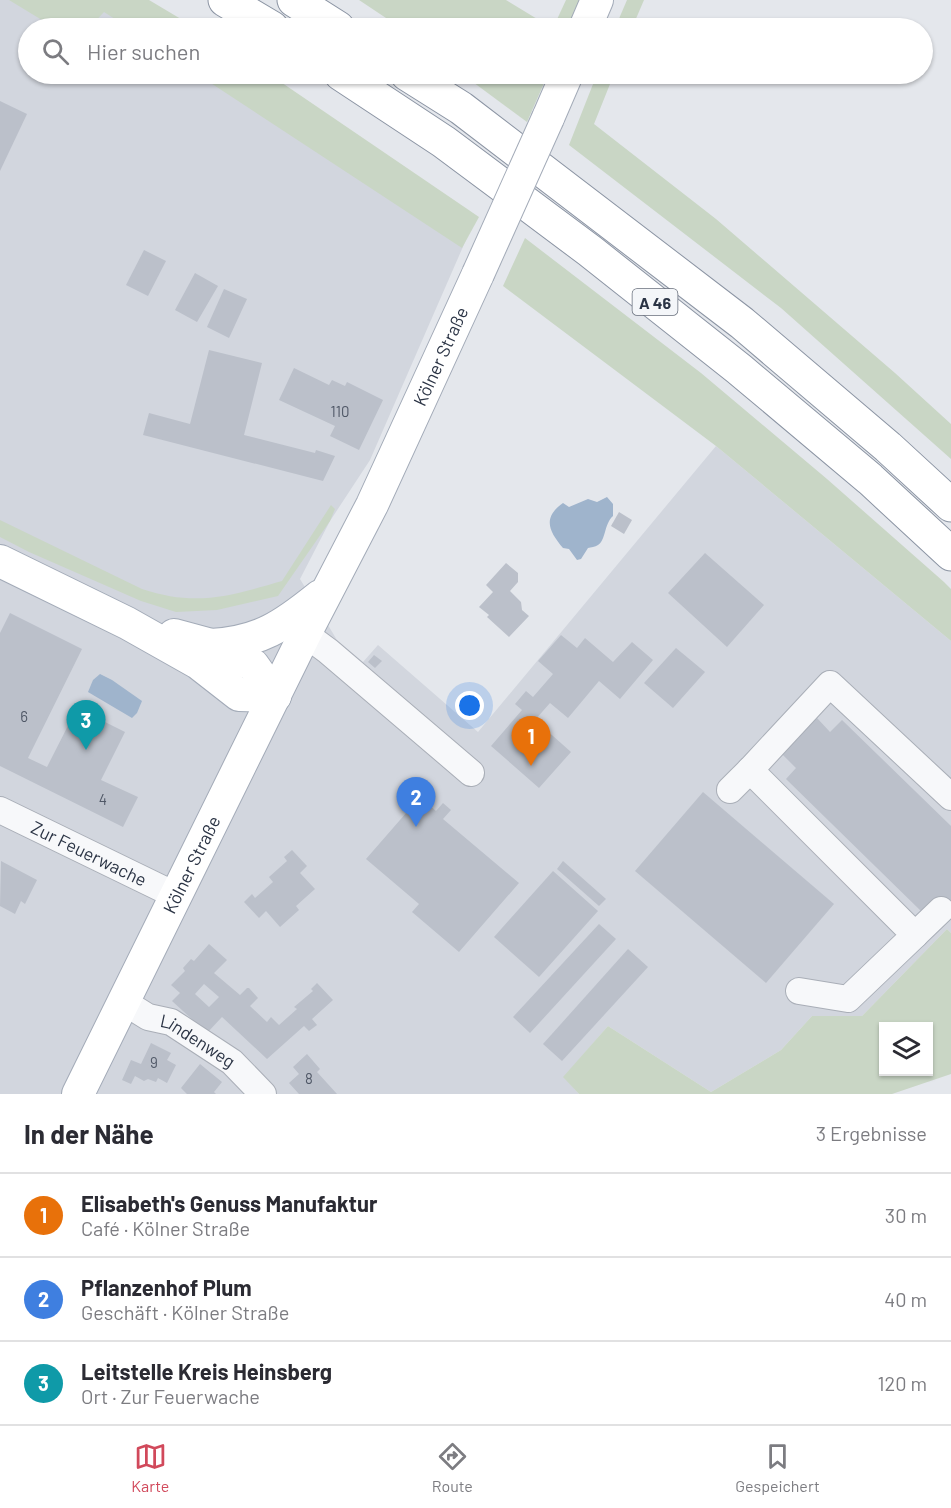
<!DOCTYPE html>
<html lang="de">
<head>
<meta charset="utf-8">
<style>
	body { margin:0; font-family:Barlow,sans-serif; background:#f2f2f3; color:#2b2b33 }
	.controls { position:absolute; right:18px; bottom:18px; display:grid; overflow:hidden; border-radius:0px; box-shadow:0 2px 4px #0004 }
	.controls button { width:54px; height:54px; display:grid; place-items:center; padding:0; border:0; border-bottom:2px solid #e1e1e2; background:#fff; color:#2b2b33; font:30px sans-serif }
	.you { position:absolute; left:470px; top:706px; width:21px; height:21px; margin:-15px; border:4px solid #fff; border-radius:50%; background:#1a73e8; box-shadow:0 0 0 9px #1a73e833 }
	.badge { display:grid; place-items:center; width:39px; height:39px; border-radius:50%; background:#d1495b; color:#fff; font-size:20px; font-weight:700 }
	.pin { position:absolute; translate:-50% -50px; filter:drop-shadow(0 2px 3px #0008) }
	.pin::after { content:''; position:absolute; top:32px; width:21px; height:18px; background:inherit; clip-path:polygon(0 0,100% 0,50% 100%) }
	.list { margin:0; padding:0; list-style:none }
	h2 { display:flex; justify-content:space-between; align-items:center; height:78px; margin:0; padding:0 24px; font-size:26px }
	h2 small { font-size:20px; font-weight:400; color:#7c7c81 }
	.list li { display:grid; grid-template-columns:39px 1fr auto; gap:18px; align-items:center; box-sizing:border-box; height:84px; padding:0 24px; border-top:2px solid #e1e1e2 }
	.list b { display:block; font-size:22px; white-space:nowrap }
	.list p { margin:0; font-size:20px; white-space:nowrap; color:#7c7c81 }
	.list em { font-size:20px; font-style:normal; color:#7c7c81 }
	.icon { flex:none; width:33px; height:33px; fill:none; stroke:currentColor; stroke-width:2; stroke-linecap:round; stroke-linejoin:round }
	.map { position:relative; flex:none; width:951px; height:1094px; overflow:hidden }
	.search { position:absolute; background:#fff; box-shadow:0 2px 4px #0004; left:18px; right:18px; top:18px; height:66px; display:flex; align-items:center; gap:15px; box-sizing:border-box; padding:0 21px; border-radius:33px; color:#7c7c81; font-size:22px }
	.sheet { height:330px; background:#fff }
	nav { display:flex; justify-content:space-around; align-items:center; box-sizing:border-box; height:84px; border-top:2px solid #e1e1e2; background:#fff; font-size:16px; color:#7c7c81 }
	nav a { display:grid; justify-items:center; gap:3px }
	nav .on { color:#d1495b }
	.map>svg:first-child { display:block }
	.built { fill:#d2d6de }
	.green { fill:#c9d6c5; fill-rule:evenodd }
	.water { fill:#9fb4cc }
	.building { fill:#bbc0ca; fill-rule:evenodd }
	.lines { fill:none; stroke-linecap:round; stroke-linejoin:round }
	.minor-casing { stroke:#a9aeb7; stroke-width:28 }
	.major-casing { stroke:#a3abb8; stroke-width:34 }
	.highway-casing { stroke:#8b94a3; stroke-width:35 }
	.minor { stroke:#f7f8fa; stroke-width:26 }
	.major { stroke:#fff; stroke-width:32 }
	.highway { stroke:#fff; stroke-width:33 }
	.major-bridge-casing { stroke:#a3abb8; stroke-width:34; stroke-linecap:butt }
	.major-bridge { stroke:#fff; stroke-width:32 }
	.labels { text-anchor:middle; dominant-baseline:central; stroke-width:4.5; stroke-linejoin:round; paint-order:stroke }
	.number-label { font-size:15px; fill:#4f5766 }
	.shield { fill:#f4f6f9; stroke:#676e7b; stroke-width:1.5 }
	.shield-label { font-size:16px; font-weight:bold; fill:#2b3445 }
	.street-label { font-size:18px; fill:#2b3445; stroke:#f4f6f9 }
</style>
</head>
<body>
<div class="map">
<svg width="951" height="1094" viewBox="0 0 951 1094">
	<rect width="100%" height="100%" fill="#e4e7ec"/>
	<path class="built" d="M0,0H130L173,28H28V74H240L472,226L370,460L330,521L300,579L337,640L363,662L378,645L478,732L716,446L951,641V933L947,929L862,1016H812L781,1050L711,1092L608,1026L564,1077L579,1094H0Z"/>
	<g class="green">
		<path d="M9,0H149L196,28H129L104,12L89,28H55Z"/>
		<path d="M359,0H506L552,28H401Z"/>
		<path d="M566,0H581L568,28H553Z"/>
		<path d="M627,0H644L632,28H615Z"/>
		<path d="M197,74H269L479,217L462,248Z"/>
		<path d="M462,74H548L527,122Z"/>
		<path d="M597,74H614L594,124L716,219L895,373L951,424V459L781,308L569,145Z"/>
		<path d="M525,238L701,373L827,479L944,582L951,589V641L716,446L503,286Z"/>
		<path d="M331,505L335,509L330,521L278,596L217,610L176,612L141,601L29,552L0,537V520L142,589C196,607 230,596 282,581Z"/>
		<path d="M947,929L951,933V1074L892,1094H579L563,1077L608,1026L711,1092L781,1050L812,1016H862ZM884,1026H928V1072H884Z"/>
	</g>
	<g class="water">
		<path d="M607,497L613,504V516C604,524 606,540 598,545C595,547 591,547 588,548L581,559L577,560L569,549L563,548C549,531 542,518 563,503L569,507L588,499L597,502Z"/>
		<path d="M100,674L112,680L142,701L137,713L132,718L88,692L93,680Z"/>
	</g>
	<g class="building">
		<path d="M0,101L27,114L0,171Z"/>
		<path d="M144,250L166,261L148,296L126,285Z"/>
		<path d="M195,273L218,286L197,322L175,310Z"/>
		<path d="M224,289L247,299L229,338L207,327Z"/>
		<path d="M209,350L262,363L244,435L315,453L316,450L335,456L323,481L143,435L149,413L190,424Z"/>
		<path d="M294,368L329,385L332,380L345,386L347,382L383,400L359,450L330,436L335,426L279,400Z"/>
		<path d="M619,512L632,520L624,534L611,526Z"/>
		<path d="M705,553L764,605L727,647L668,593Z"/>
		<path d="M506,563L518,573V582L510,591L521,602L522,610L529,616L509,637L487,617L489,615L479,607L493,592L486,585Z"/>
		<path d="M10,613L82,649L28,758L47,767L77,708L125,732L101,780L138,797L123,827L0,766V633Z"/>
		<path d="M561,635L577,648L585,638L613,662L632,642L653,660L620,699L599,681L568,718L550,703L535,720L571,752L539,788L491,746L522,710L515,704L526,691L533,697L553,674L538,661Z"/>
		<path d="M676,648L705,672L673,708L644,683Z"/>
		<path d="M374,655L382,661L375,668L368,662Z"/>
		<path d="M817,718L830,732L842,720L951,826V920L932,902L922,912L786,779L796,768L782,754Z"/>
		<path d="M703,792L834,904L766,983L635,871Z"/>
		<path d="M420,797L436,811L443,803L451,810L443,819L519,883L459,952L412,912L419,904L366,859Z"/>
		<path d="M292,850L307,866L300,873L315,889L296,906L299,910L280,927L266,911L259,918L244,902L252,894L255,898L273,882L269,877L287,861L284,857Z"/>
		<path d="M1,861L37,880L25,904L21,901L15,914L0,906Z"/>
		<path d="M563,861L606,899L599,906L557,869Z"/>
		<path d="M553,871L598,911L539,977L494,937Z"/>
		<path d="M599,924L616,939L530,1033L513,1017Z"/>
		<path d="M209,944L227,960L214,973L240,995L247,988H249L258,998L250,1006L267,1022L271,1017L279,1025L297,1009L294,1007L313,991L311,989L317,983L333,1000L312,1019L317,1025L309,1031L304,1026L267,1059L222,1017L207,1033L172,1001L180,993L171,985L185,971L183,968L191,959L194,961ZM204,984L219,997L209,1007L195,994Z"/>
		<path d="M628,949L648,967L562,1061L543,1044Z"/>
		<path d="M151,1043L171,1053L167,1060L176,1065L167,1083L158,1078L156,1082L148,1079L144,1081L135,1076L131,1084L122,1080L131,1060L141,1064Z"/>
		<path d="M307,1054L320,1069L317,1072L337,1094H299L289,1083L299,1074L293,1067Z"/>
		<path d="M200,1064L222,1082L214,1092L216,1094H187L181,1088Z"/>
	</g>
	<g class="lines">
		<g class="minor-casing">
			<g id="minor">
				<path d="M305,634L328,651L471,773"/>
				<path d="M730,790L750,770"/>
				<path id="s1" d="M0,810L177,896"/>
				<path d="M915,935L941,910"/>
				<path d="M799,991L848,999L915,935L750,770L830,684L951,797"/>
				<path id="s2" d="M124,1002L148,1017L171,1022L232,1062L263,1094"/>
			</g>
		</g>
		<g class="major-casing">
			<g id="major">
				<path d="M585,28L597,0"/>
				<path d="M548,118L567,74"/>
				<path d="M0,561L127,623L198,663L239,695L275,696"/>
				<path d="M174,635L211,645L253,665L275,696"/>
				<path d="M211,645C260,642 283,626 320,596"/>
				<path id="s3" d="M78,1094L305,634L372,505L478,274"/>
			</g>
		</g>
		<g class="highway-casing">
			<g id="highway">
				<path d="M225,0L272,28"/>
				<path d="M294,0L338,28"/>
				<path d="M341,74L444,142L590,251L739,369L870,479L951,554"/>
				<path d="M407,74L461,108L742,323L888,447L951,505"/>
			</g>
		</g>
		<use href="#minor" class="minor"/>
		<use href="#major" class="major"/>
		<use href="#highway" class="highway"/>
		<g class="major-bridge-casing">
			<path id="major-bridge" d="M478,274L548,118"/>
		</g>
		<use href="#major-bridge" class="major-bridge"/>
	</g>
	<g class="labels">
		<g class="number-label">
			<text x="340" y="411">110</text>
			<text x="24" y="716">6</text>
			<text x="103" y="799">4</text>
			<text x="154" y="1062">9</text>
			<text x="309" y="1078">8</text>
		</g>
		<rect class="shield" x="632.5" y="289" width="45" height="26" rx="4.5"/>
		<g class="shield-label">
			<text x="655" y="302">A 46</text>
		</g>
		<g class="street-label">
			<text stroke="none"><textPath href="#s3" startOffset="822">Kölner Straße</textPath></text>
			<text stroke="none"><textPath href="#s1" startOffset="99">Zur Feuerwache</textPath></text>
			<text stroke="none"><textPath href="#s3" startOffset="256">Kölner Straße</textPath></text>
			<text stroke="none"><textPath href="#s2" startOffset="84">Lindenweg</textPath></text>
		</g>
	</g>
</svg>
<div class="controls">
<button><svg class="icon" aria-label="layers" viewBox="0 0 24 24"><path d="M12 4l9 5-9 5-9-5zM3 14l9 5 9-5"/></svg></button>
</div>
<div class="you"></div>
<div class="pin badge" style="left:531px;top:766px;background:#e8710a">1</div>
<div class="pin badge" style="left:416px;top:827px;background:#3f7fe0">2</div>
<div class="pin badge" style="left:86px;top:750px;background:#0f9aa8">3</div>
<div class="search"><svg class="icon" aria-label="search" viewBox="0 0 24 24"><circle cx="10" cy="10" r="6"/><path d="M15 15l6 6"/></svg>Hier suchen</div>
</div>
<section class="sheet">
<h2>In der Nähe<small>3 Ergebnisse</small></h2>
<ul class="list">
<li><span class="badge" style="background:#e8710a">1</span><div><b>Elisabeth's Genuss Manufaktur</b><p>Café · Kölner Straße</p></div><em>30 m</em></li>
<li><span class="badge" style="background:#3f7fe0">2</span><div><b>Pflanzenhof Plum</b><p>Geschäft · Kölner Straße</p></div><em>40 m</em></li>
<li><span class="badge" style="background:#0f9aa8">3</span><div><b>Leitstelle Kreis Heinsberg</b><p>Ort · Zur Feuerwache</p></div><em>120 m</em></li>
</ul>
</section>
<nav>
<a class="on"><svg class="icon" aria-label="map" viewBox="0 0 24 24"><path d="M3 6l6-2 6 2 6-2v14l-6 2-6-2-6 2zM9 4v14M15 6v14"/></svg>Karte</a>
<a><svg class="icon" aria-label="directions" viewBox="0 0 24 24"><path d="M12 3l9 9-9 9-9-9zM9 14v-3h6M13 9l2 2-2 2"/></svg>Route</a>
<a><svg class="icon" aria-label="saved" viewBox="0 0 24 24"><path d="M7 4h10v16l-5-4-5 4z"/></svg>Gespeichert</a>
</nav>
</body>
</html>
